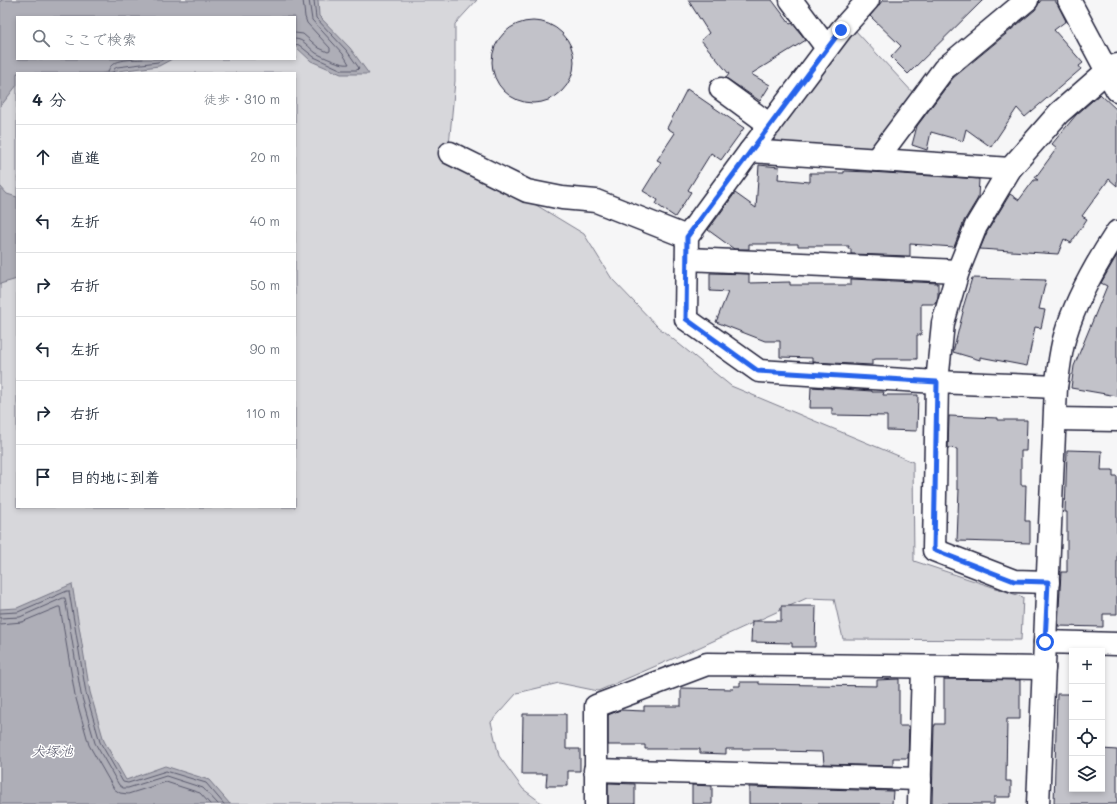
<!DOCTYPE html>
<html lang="ja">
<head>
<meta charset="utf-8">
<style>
	body { margin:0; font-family:Mali,"Klee One",sans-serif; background:#f2f2f3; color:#1f2937 }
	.controls { position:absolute; right:12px; bottom:12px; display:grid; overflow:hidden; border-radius:0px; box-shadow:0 2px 6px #0003 }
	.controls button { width:36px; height:36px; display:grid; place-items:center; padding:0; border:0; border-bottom:1px solid #e0e1e3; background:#fff; color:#1f2937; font:20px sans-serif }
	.stop { position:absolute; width:12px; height:12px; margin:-9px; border:3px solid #2563eb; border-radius:50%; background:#fff }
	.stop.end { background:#2563eb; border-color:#fff; box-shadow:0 1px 4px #0008 }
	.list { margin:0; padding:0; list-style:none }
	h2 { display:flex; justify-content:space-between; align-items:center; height:52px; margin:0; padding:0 16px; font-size:17px }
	h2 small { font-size:13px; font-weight:400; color:#747a83 }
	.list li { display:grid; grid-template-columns:26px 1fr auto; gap:12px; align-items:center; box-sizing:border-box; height:64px; padding:0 16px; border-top:1px solid #e0e1e3 }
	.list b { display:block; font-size:15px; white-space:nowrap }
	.list em { font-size:13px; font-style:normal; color:#747a83 }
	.icon { flex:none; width:22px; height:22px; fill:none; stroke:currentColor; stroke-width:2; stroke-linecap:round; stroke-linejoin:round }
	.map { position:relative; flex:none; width:1117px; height:804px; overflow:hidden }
	.search { position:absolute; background:#fff; box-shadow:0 2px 6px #0003; left:16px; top:16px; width:280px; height:44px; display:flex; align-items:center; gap:10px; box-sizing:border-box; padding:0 14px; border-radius:0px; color:#747a83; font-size:15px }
	.panel { position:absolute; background:#fff; box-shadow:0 2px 6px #0003; left:16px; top:72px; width:280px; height:436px; border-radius:0px }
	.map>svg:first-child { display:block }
	.green { fill:#d7d7db; stroke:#7c7c8b; fill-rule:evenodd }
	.water { fill:#aeaeb7; stroke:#767685 }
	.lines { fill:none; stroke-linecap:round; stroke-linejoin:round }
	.shore { stroke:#5a5a6d; stroke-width:1 }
	.building { fill:#c2c2c9; stroke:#22223b }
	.street-casing { stroke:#22223b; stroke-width:25 }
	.secondary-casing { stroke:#22223b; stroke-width:25 }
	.street { stroke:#fff; stroke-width:22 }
	.secondary { stroke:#fff; stroke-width:22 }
	.route { stroke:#2563eb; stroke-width:5 }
	.labels { text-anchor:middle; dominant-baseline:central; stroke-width:3; stroke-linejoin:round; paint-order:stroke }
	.water-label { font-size:14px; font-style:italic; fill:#5a5a6d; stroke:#fff }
</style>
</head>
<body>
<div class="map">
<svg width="1117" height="804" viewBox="0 0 1117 804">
	<rect width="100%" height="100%" fill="#f6f6f7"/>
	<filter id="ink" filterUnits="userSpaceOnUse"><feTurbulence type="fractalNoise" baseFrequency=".025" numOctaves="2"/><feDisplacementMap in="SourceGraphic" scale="8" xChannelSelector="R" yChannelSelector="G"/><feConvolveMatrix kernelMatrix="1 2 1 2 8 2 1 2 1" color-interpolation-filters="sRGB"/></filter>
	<g filter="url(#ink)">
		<g class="green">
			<path d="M0,0H477L455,24V81L449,146L518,194L584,234L612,279L658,327L731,386L913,462L914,561L1023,597L1021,640L843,639L834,599L807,598L700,647L598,691L559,683L517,693L491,722L499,756L523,789L543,804H0ZM17,17H295V59H17ZM17,73H295V507H17Z"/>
			<path d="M854,29L916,96L869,153L776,145L773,135Z"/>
		</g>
		<g class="water">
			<path d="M2,0H318L319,16L350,48L369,74H341L311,61L295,46V17H17V59H172L159,66L101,73H17V85L0,107V2Z"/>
			<path d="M0,186L7,194L17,197V279L0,284Z"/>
			<path d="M72,584L90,692L104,741L126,780L165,766L209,780L230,804H0V609L17,608Z"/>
		</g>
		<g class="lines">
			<g class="shore">
				<path d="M295,33L303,34L319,48L328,52L330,51V48L307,23L305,17L303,0"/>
				<path d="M295,39C304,39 309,48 316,53C323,57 343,66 349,64L343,54L312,20L309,0"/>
				<path d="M295,44L299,45L314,57L342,70H357L359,68L347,51L316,18L314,0"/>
				<path d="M108,73C109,58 131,60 143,59"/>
				<path d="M113,73L114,69L117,67L158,62L164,59"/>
				<path d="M0,613L18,612L67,591H69L86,693L100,742L123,782L128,783L166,771L206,783L224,804"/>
				<path d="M0,618L20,617L63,598H65L81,694L95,743L119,785L123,788H128L166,776L203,788L218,804"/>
				<path d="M0,624L22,622L58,607H60L75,695L89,745L114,789L120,793L128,794L166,782L200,793L210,804"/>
			</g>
		</g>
		<g class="building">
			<path d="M688,0H772L790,24L792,23L806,40L751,74L770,85L760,101L726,78L729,74L701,40L709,33Z"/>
			<path d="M883,0H983L908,74L891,57L901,46L870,16Z"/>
			<path d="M1041,0H1054L1058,5L1066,21L1054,30L1083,63L1079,66L1081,69L1025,117L1017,108L991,147L966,129L963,141L931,132L927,150L912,145L917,126L953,78L1035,10Z"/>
			<circle cx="533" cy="62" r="41"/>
			<path d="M687,89L744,128L721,160L711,153L688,190L691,192L675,217L656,204L658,200L643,191L661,162L657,160L675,133L667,128Z"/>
			<path d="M1100,94L1117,110V186L1109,179L1082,216L1087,219L1071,243L1064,239L1058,254L980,249L987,232L1010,194L1019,200L1034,180H1038L1035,178L1057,148L1052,144L1076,115Z"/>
			<path d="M759,165L779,167L778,179L810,182V173H844V171L870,172L979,179L978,198L964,221L954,247L910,244V256L851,254V249H848L849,246H798V244H749V249H734L708,230L735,193L756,208Z"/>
			<path d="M1117,255V396L1071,388L1074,366L1107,286L1101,283Z"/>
			<path d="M710,273L749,274V283L790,282V285H851V279L938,283V297L935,304H921V335H917V359H876L872,360V365L812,362V358L780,357V341H765L716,322L728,292L710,291Z"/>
			<path d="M972,278L1046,280L1039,309L1045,310L1041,328L1035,327L1027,366L980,357V360L953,352L963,312L962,311Z"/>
			<path d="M811,387L872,391V392H884L883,395H918L917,431L887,430V416L832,415V408H810Z"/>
			<path d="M949,416L998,418V420H1027L1026,451H1021V485H1026L1025,521H1030V543L957,541L959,489H957V449L948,448Z"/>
			<path d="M1067,450L1102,451L1101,470H1113V476H1117V614H1103V627L1058,626L1061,572H1067V512H1065Z"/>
			<path d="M781,606H816L815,647H792V643L751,642L752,621H781Z"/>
			<path d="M899,679V726H909L908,758H893V766L824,764L823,752L776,751V749H726V754L700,753V749H645V745H608V715L620,710L644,711V706H681V688L733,689L734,686H740V682H759V684L877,686V680Z"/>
			<path d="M944,679L1020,680V719H1007L1006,781H1011V797H994V804H932L934,726H935V724H944Z"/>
			<path d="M1057,694H1072V789H1102V749L1117,750V804H1054Z"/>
			<path d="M523,714H566V749H580V771H568V786H546L547,774H522Z"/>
			<path d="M608,783L635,784V804H608Z"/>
			<path d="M692,785L712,786V804H692Z"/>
			<path d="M749,787L893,791L892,804H749Z"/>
		</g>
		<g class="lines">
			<g class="street-casing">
				<g id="street">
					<path d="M791,0L827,48"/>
					<path d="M868,0L841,30L750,151L1010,169"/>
					<path d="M1069,0L1117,90"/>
					<path d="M721,89L770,125"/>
					<path d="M750,151L687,237L686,319L759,371L937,382L1056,387"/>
					<path d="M450,153L527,191L562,198L596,201L687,237"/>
					<path d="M876,160L944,69L1027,0"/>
					<path d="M687,259L958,271"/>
					<path d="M1056,419L1117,420"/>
					<path d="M1048,582L1014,581L934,550L937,382L943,323L958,271L976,226L1010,169L1059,113L1107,71L1117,65"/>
					<path d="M1045,642L1117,644"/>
					<path d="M595,770L920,779"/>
					<path d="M596,804V706L707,664L1044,668"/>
					<path d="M919,804L923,668"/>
				</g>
			</g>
			<g class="secondary-casing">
				<path id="secondary" d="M1038,804L1056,387C1059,370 1060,352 1065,336C1076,299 1096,264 1117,232"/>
			</g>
			<use href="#street" class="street"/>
			<use href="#secondary" class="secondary"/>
		</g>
	</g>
	<g class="lines" filter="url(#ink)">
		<path class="route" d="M841,30L687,237L686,319L758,371L937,382L934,550L1014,581L1048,582L1045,642"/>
	</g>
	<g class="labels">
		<g class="water-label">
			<text x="52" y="750">犬塚池</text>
		</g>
	</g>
</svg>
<div class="controls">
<button>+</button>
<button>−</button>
<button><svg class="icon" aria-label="locate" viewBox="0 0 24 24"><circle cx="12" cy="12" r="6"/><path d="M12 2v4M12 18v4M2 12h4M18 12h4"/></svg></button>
<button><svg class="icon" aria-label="layers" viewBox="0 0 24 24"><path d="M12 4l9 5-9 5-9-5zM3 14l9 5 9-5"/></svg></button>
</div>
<div class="stop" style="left:1045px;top:642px"></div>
<div class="stop end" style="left:841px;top:30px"></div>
<div class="search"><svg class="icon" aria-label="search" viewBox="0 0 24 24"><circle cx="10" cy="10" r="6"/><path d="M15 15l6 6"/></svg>ここで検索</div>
<section class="panel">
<h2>4 分<small>徒歩 · 310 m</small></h2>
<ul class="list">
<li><svg class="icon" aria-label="ahead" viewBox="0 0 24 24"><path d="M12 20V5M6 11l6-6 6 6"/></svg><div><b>直進</b></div><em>20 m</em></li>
<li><svg class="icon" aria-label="left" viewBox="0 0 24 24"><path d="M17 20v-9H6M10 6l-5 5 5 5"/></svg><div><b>左折</b></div><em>40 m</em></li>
<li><svg class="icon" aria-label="right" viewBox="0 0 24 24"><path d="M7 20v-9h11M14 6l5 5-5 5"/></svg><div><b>右折</b></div><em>50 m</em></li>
<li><svg class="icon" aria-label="left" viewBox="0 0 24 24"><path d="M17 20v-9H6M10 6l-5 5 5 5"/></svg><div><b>左折</b></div><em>90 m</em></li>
<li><svg class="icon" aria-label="right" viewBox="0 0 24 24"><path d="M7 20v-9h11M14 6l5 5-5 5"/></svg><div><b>右折</b></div><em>110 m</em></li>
<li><svg class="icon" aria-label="arrive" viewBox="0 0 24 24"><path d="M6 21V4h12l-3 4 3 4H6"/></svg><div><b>目的地に到着</b></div></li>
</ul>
</section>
</div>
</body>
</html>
